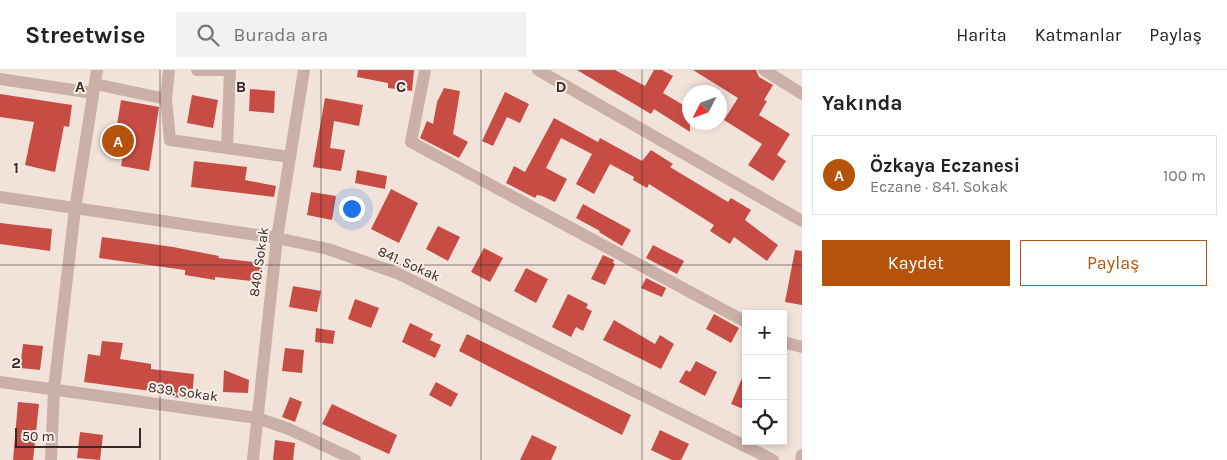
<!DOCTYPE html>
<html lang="tr">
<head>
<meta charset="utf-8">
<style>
	body { margin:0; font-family:Karla,sans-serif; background:#f2f2f2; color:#222 }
	.controls { position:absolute; right:15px; bottom:15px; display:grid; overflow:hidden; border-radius:0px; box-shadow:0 2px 8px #0003 }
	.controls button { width:45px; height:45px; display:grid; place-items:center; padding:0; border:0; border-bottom:1px solid #e0e0e0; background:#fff; color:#222; font:25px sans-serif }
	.compass { position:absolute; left:682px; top:15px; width:45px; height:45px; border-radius:50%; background:#fff; box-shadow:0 2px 8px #0003; rotate:228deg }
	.scale { position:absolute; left:15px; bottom:12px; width:126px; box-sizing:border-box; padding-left:5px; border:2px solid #362927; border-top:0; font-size:14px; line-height:18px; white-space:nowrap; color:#362927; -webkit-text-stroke:4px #f9eee7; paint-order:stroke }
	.you { position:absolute; left:351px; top:138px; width:18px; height:18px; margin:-12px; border:4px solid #fff; border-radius:50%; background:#1a73e8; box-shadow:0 0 0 8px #1a73e833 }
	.badge { display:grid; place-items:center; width:32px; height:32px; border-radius:50%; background:#b45309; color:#fff; font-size:16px; font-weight:700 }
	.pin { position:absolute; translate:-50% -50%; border:2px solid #fff; box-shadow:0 1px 5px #0006 }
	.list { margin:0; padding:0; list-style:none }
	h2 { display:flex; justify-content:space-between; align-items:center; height:65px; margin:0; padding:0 20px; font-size:21px }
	h2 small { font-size:16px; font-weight:400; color:#767676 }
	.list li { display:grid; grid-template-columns:32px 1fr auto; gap:15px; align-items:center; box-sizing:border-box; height:80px; margin:0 10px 10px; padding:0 10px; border:1px solid #e0e0e0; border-radius:0px }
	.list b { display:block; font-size:19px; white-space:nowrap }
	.list p { margin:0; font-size:16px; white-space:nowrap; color:#767676 }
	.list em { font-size:16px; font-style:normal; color:#767676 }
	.actions { display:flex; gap:10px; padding:15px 20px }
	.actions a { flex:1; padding:11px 0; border:1px solid #b45309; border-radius:0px; text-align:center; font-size:18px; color:#b45309 }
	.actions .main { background:#b45309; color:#fff }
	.icon { flex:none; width:28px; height:28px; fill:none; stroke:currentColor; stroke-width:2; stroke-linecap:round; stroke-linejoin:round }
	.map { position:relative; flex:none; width:802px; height:390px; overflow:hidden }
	header { display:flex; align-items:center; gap:30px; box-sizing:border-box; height:70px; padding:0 25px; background:#fff; border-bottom:1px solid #e0e0e0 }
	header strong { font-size:24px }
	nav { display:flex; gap:28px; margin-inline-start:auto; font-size:18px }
	.search { width:350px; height:45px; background:#f2f2f2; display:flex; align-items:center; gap:12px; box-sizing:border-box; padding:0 18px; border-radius:0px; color:#767676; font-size:19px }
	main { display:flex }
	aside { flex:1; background:#fff }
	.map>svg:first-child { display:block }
	.building { fill:#c74c43 }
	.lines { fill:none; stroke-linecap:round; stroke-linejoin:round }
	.minor { stroke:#cab0a6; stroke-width:12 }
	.tertiary { stroke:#cab0a6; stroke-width:12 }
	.grid { fill:none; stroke:#362927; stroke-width:1; stroke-opacity:0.55 }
	.labels { text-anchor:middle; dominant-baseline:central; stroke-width:4; stroke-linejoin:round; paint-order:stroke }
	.street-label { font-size:14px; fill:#362927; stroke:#f9eee7 }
	.grid-label { font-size:16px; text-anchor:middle; font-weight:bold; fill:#362927; stroke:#f9eee7; stroke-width:4; stroke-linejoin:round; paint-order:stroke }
</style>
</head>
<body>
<header>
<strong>Streetwise</strong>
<div class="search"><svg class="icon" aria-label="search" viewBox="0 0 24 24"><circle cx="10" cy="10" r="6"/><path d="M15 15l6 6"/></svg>Burada ara</div>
<nav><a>Harita</a><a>Katmanlar</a><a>Paylaş</a></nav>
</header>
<main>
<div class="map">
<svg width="802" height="390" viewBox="0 0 802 390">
	<rect width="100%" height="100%" fill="#f2e3da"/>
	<g class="building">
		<path d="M358,0H414L412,21L388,18V13L357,7Z"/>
		<path d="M577,0H615L645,16L654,0H662L673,6L663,23L690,39V62L654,39L651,44Z"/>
		<path d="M693,0H756L759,7L773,15L764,30L767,31L759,45L790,64L777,85L786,91L773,111L748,95L762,74L724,50L738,28Z"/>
		<path d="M444,18L460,21L453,64L468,72L459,88L420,68L427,51L433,54L437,32Z"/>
		<path d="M250,19L275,21L274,43L249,41Z"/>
		<path d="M505,22L529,34L520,53L507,47L493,76L482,71Z"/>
		<path d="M0,24L72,35L69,57L64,56L55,102L25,95L34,52L0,47Z"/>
		<path d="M192,25L218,30L213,58L187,53Z"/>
		<path d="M325,28L363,35L359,56L334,51L330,78L345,80L341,101L313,97Z"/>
		<path d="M121,30L159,37L149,101L121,96L128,57L117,55Z"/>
		<path d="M554,48L598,72L600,68L642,91L651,80L673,94L670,97L728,132L731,128L751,140L745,150L778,175L767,191L734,167L730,174L710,161L714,155L649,114L647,118L633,110L634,107L610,94L594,124L576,114L592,84L561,68L546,98L567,109L555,132L542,126L537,125L535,128L506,113L514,96L525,102Z"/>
		<path d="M194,91L247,97L245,110L276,116L274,127L191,117Z"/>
		<path d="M357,100L387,106L385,119L355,113Z"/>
		<path d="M391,119L418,133L399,173L371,159Z"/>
		<path d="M311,122L336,126L332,150L307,145Z"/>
		<path d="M583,134L631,160L622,176L599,162L600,161L576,148Z"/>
		<path d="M0,153L52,159L50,181L0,174Z"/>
		<path d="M438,156L460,167L448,191L426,179Z"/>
		<path d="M102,167L173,177L219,186L218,188L262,193L260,212L215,207V210L185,205V200L99,188Z"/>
		<path d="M653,175L684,191L677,204L646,188Z"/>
		<path d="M484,178L503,188L490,212L471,202Z"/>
		<path d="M795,180L802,181V235L785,232Z"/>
		<path d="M603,185L614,190L613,193L615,194L605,215L591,209Z"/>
		<path d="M526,198L548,209L536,233L514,221Z"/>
		<path d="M646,208L666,218L662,227L641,218Z"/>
		<path d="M293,216L321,221L317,242L289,237Z"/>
		<path d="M568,224L588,234L586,238L592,241L583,261L576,257L571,267L552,257Z"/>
		<path d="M355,229L379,238L371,258L348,249Z"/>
		<path d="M714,244L739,258L731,273L706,259Z"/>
		<path d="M614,250L655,274L660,265L674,274L661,299L603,270Z"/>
		<path d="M410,253L433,264L430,270L441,275L435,288L402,272Z"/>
		<path d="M316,258L335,261L333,274L315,272Z"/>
		<path d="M467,264L631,345L622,365L459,281Z"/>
		<path d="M102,271L123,273L120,289L151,294V299L194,304L192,329L173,327V324L84,312L88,284L100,286Z"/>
		<path d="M23,274L43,276L40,300L20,298Z"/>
		<path d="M285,278L304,280L302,303L282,301Z"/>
		<path d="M696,291L717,302L705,326L679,312L686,300L690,302Z"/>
		<path d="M746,299V340L731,334Z"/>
		<path d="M224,300L249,310L248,323L223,322Z"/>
		<path d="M436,312L458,324L451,337L429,325Z"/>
		<path d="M290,327L302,332L295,352L282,347Z"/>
		<path d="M18,332L39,334L33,390H13Z"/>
		<path d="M332,334L397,365L389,384L322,354Z"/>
		<path d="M660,360L689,374L681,390H672L651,380Z"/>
		<path d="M80,362L103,365L100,390L77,388Z"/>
		<path d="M532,365L557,377L551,390H520Z"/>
		<path d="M275,370L295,373L293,390H273Z"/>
	</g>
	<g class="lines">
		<g class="minor">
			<path d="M169,0L166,29L170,70L290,87"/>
			<path d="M197,0H230"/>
			<path d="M425,0L411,72L746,252"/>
			<path d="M538,0L802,151"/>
			<path d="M764,0L802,24"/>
			<path d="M0,9L93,23"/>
			<path d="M95,14L166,29"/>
			<path d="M227,78L230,0"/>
			<path d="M75,139L97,0"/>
			<path d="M783,272L802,277"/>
			<path d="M0,312L257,348L289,359L355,390"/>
			<path d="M253,390L277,168L304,0"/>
			<path d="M801,390L802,385"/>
		</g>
		<g class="tertiary">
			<path d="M0,127L277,168L328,179L397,203L773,390"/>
			<path d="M51,390L54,319L75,139"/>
		</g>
	</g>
	<path class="grid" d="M160,0V390M321,0V390M481,0V390M642,0V390M0,195H802"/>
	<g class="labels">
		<g class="street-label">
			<text transform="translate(259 192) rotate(-82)">840. Sokak</text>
			<text transform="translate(409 194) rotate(24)">841. Sokak</text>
			<text transform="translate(183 322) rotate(8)">839. Sokak</text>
		</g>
	</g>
	<g class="grid-label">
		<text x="80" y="22">A</text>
		<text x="241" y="22">B</text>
		<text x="401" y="22">C</text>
		<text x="561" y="22">D</text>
		<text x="16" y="103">1</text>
		<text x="16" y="298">2</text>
	</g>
</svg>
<div class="controls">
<button>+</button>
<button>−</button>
<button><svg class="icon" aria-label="locate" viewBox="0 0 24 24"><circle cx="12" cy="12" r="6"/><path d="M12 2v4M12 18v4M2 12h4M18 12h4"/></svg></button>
</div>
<svg class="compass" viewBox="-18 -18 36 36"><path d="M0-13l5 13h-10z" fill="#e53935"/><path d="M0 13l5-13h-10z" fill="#767676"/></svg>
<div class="scale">50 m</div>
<div class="you"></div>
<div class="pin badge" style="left:118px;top:71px">A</div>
</div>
<aside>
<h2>Yakında<small></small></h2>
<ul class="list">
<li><span class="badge">A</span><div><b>Özkaya Eczanesi</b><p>Eczane · 841. Sokak</p></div><em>100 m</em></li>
</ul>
<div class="actions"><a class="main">Kaydet</a><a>Paylaş</a></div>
</aside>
</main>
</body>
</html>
